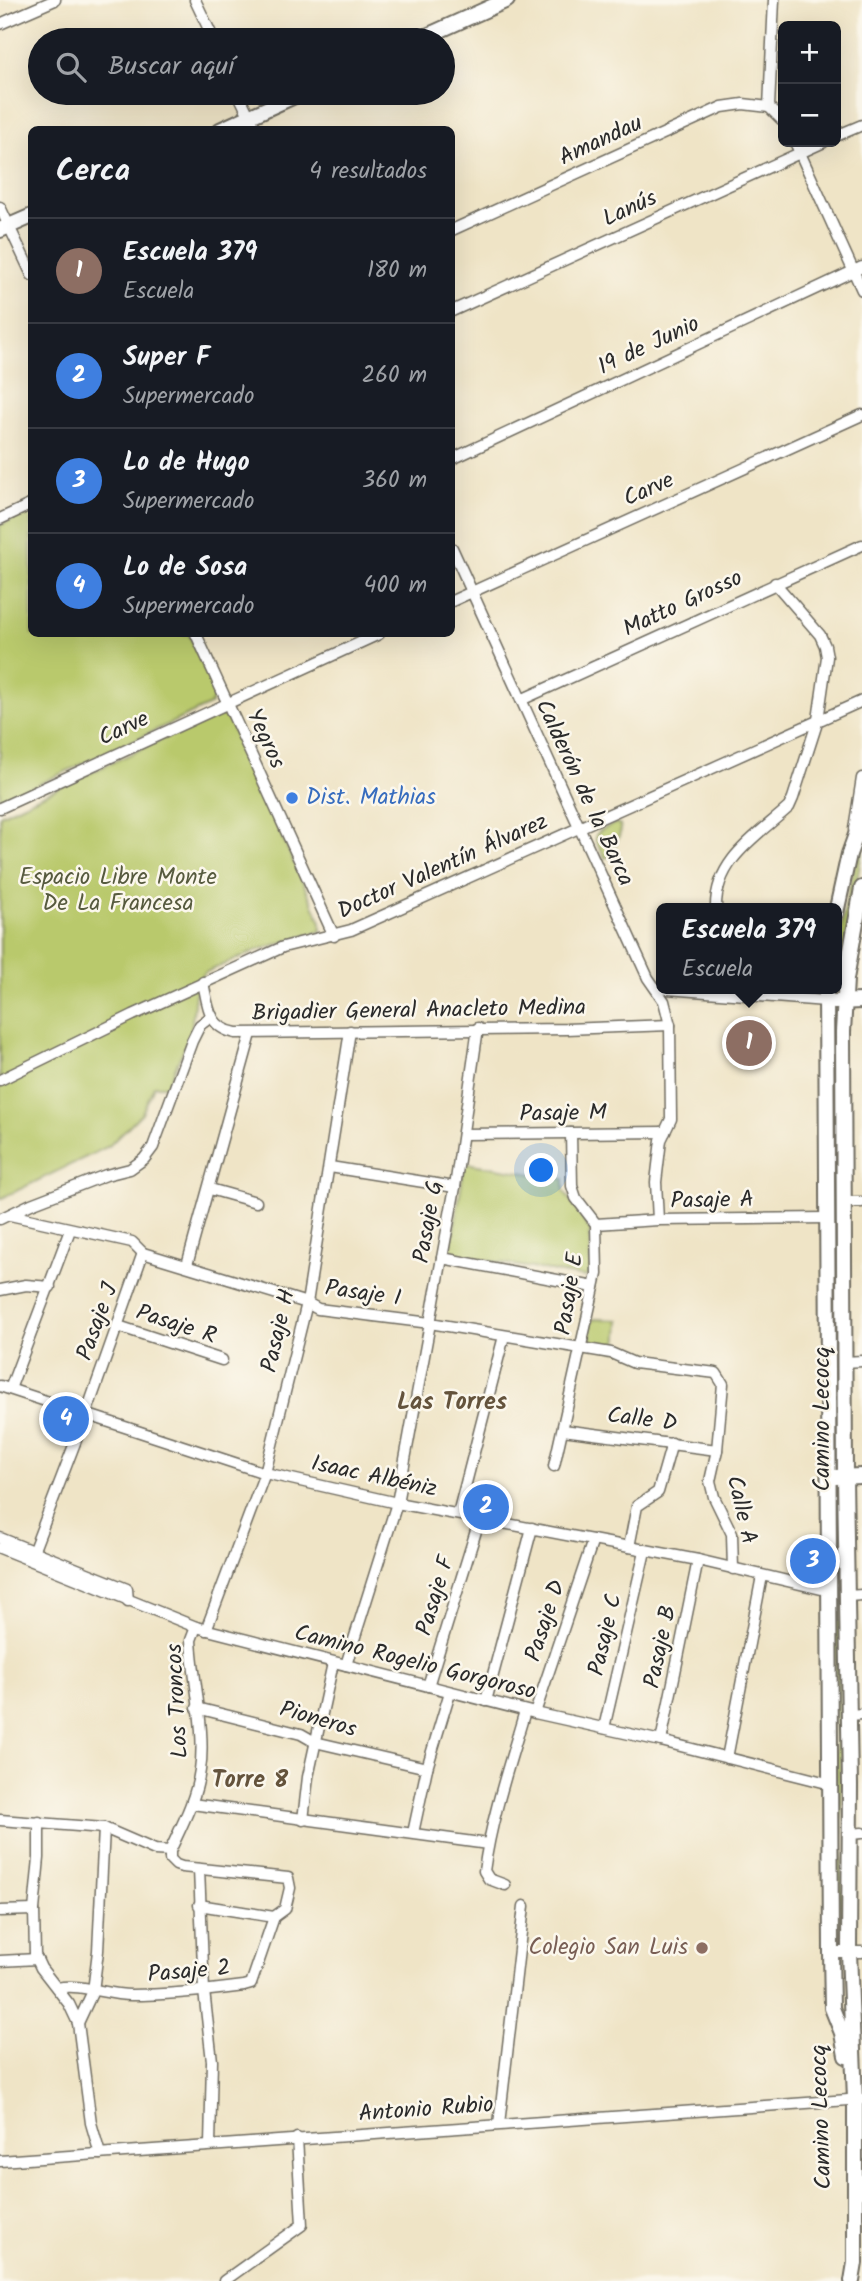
<!DOCTYPE html>
<html lang="es">
<head>
<meta charset="utf-8">
<style>
	body { margin:0; font-family:Kalam,sans-serif; background:#20242c; color:#f1f3f6 }
	.controls { position:absolute; right:21px; top:21px; display:grid; overflow:hidden; border-radius:10px; box-shadow:0 7px 28px #0002 }
	.controls button { width:63px; height:63px; display:grid; place-items:center; padding:0; border:0; border-bottom:2px solid #363941; background:#171b24; color:#f1f3f6; font:35px sans-serif }
	.you { position:absolute; left:542px; top:1171px; width:24px; height:24px; margin:-18px; border:5px solid #fff; border-radius:50%; background:#1a73e8; box-shadow:0 0 0 10px #1a73e833 }
	.badge { display:grid; place-items:center; width:46px; height:46px; border-radius:50%; background:#0b8043; color:#fff; font-size:23px; font-weight:700 }
	.pin { position:absolute; translate:-50% -50%; border:4px solid #fff; box-shadow:0 2px 7px #0006 }
	.popup { position:absolute; left:656px; top:903px; width:186px; height:91px; box-sizing:border-box; display:grid; place-content:center; border-radius:10px; background:#171b24; filter:drop-shadow(0 2px 5px #0005); font-size:23px; white-space:nowrap; color:#9ea1a6 }
	.popup b { font-size:26px; color:#f1f3f6 }
	.popup::after { content:''; position:absolute; left:50%; top:100%; margin-left:-14px; border:14px solid transparent; border-top-color:#171b24 }
	.list { margin:0; padding:0; list-style:none }
	h2 { display:flex; justify-content:space-between; align-items:center; height:91px; margin:0; padding:0 28px; font-size:30px }
	h2 small { font-size:23px; font-weight:400; color:#9ea1a6 }
	.list li { display:grid; grid-template-columns:46px 1fr auto; gap:21px; align-items:center; box-sizing:border-box; height:105px; padding:0 28px; border-top:2px solid #363941 }
	.list b { display:block; font-size:26px; white-space:nowrap }
	.list p { margin:0; font-size:23px; white-space:nowrap; color:#9ea1a6 }
	.list em { font-size:23px; font-style:normal; color:#9ea1a6 }
	.icon { flex:none; width:38px; height:38px; fill:none; stroke:currentColor; stroke-width:2; stroke-linecap:round; stroke-linejoin:round }
	.map { position:relative; flex:none; width:862px; height:2281px; overflow:hidden }
	.search { position:absolute; background:#171b24; box-shadow:0 7px 28px #0002; left:28px; top:28px; width:427px; height:77px; display:flex; align-items:center; gap:18px; box-sizing:border-box; padding:0 24px; border-radius:38px; color:#9ea1a6; font-size:26px }
	.panel { position:absolute; background:#171b24; box-shadow:0 7px 28px #0002; left:28px; top:126px; width:427px; height:511px; border-radius:10px }
	.map>svg:first-child { display:block }
	.green { fill:#b9c96c; stroke:#727a4c; stroke-width:2 }
	.lines { fill:none; stroke-linecap:round; stroke-linejoin:round }
	.street-casing { stroke:#706c61; stroke-width:13 }
	.secondary-casing { stroke:#706c61; stroke-width:18 }
	.street { stroke:#fff; stroke-width:10 }
	.secondary { stroke:#fff; stroke-width:14 }
	.shop-dot { fill:#3f7fe0; stroke:#fbf7ec; stroke-width:2.5 }
	.education-dot { fill:#8d6e63; stroke:#fbf7ec; stroke-width:2.5 }
	.labels { text-anchor:middle; dominant-baseline:central; stroke-width:5; stroke-linejoin:round; paint-order:stroke }
	.street-label { font-size:23px; fill:#2b2b2b; stroke:#fbf7ec }
	.shop-label { font-size:23px; fill:#366cbe; stroke:#fbf7ec; text-anchor:start }
	.park-label { font-size:23px; fill:#565a3e; stroke:#fbf7ec }
	.education-label { font-size:23px; fill:#785e54; stroke:#fbf7ec; text-anchor:end }
	.neighbourhood-label { font-size:24px; font-weight:bold; fill:#64533c; stroke:#fbf7ec }
</style>
</head>
<body>
<div class="map">
<svg width="862" height="2281" viewBox="0 0 862 2281">
	<rect width="100%" height="100%" fill="#fbf7ec"/>
	<filter id="ink" filterUnits="userSpaceOnUse"><feTurbulence type="fractalNoise" baseFrequency=".0143" numOctaves="2"/><feDisplacementMap in="SourceGraphic" scale="14" xChannelSelector="R" yChannelSelector="G"/><feConvolveMatrix kernelMatrix="1 2 1 2 8 2 1 2 1" color-interpolation-filters="sRGB"/></filter>
	<filter id="wash" filterUnits="userSpaceOnUse"><feTurbulence type="fractalNoise" baseFrequency=".00686" numOctaves="4" result="noise"/><feDisplacementMap in="SourceGraphic" scale="28" xChannelSelector="R" yChannelSelector="G"/><feGaussianBlur stdDeviation="1.57" result="paint"/><feColorMatrix in="noise" values="0 0 0 0 0 0 0 0 0 0 0 0 0 0 0 0 0 1.4 0 .05"/><feComposite in="paint" operator="in"/></filter>
	<g filter="url(#wash)">
		<rect width="100%" height="100%" fill="#efe4c6"/>
		<g class="green">
			<path d="M31,511L32,634H189L216,695L210,705L0,802V525Z"/>
			<path d="M216,714L225,716L231,725L321,922V931L258,950L204,973L195,994L191,1033L167,1086H154L142,1113L109,1146L0,1199V815Z"/>
			<path d="M616,823L620,825L621,830L612,855L605,858L596,841V835L601,830Z"/>
			<path d="M862,830V851L837,997L841,928Z"/>
			<path d="M832,1012H833L834,1055L839,1085V1470L833,1395Z"/>
			<path d="M465,1163L564,1179V1191L590,1230V1273L585,1277L450,1254Z"/>
			<path d="M594,1319L619,1320L617,1351L590,1344L591,1322Z"/>
			<path d="M833,1484H838L843,1936L837,1882Z"/>
		</g>
	</g>
	<g filter="url(#ink)">
		<g class="lines">
			<g class="street-casing">
				<g id="street">
					<path d="M195,0L214,40"/>
					<path d="M774,0L769,107L783,121"/>
					<path d="M0,24L55,0"/>
					<path d="M238,93L256,130"/>
					<path d="M836,136L862,125"/>
					<path d="M795,142L862,290"/>
					<path d="M0,207L32,275"/>
					<path d="M452,230L722,107L743,104L769,107"/>
					<path d="M452,311L824,142"/>
					<path d="M452,459L862,267"/>
					<path d="M0,519L32,504"/>
					<path d="M452,548L648,978L664,1001L670,1025L671,1119L661,1140L656,1182L658,1220"/>
					<path d="M452,601L862,415"/>
					<path d="M196,634L334,936"/>
					<path d="M521,700L862,545"/>
					<path d="M0,808L379,634"/>
					<path d="M854,829L862,778"/>
					<path d="M716,908C715,860 757,836 789,807L793,798L818,720L827,657L825,646L820,635L775,583"/>
					<path d="M203,982C208,1006 208,1028 236,1033L566,1029L670,1025"/>
					<path d="M667,989L826,1001"/>
					<path d="M0,1080L133,1015L283,947L351,930L862,701"/>
					<path d="M463,1134L665,1132"/>
					<path d="M330,1167L455,1187"/>
					<path d="M210,1189L256,1202"/>
					<path d="M845,1202H862"/>
					<path d="M10,1215L132,1242L143,1253L307,1303L318,1309L430,1323L611,1353L634,1363L716,1373L723,1384L717,1450L710,1481L714,1497L732,1534L733,1569"/>
					<path d="M0,1219L31,1204L106,1175L130,1169L144,1159L153,1147L192,1041L200,1025L212,1016"/>
					<path d="M596,1224L658,1220L828,1218"/>
					<path d="M442,1258L594,1287"/>
					<path d="M187,1265L251,1034"/>
					<path d="M0,1290L26,1285L50,1287"/>
					<path d="M118,1326L222,1360"/>
					<path d="M845,1362L862,1361"/>
					<path d="M0,1386L265,1473L397,1503L698,1560L830,1591"/>
					<path d="M10,1389L70,1230"/>
					<path d="M563,1430L717,1450"/>
					<path d="M554,1466L597,1274L596,1224L576,1198L572,1186L571,1133"/>
					<path d="M458,1514L504,1336"/>
					<path d="M0,1538L127,1589L128,1601"/>
					<path d="M629,1547L637,1506L658,1492L672,1443"/>
					<path d="M0,1548L196,1627L535,1713L661,1741L831,1784"/>
					<path d="M30,1560L86,1414L143,1253"/>
					<path d="M848,1596L862,1595"/>
					<path d="M206,1630L265,1473L307,1303L350,1031"/>
					<path d="M346,1665L397,1503L455,1187L478,1028"/>
					<path d="M428,1686L480,1518"/>
					<path d="M486,1701L532,1528"/>
					<path d="M197,1708L301,1734L315,1742L427,1768"/>
					<path d="M535,1713L593,1540"/>
					<path d="M850,1715L862,1714"/>
					<path d="M604,1728L645,1551"/>
					<path d="M661,1741L698,1560"/>
					<path d="M727,1758L762,1576"/>
					<path d="M192,1804L488,1844"/>
					<path d="M0,1820L104,1828L155,1850L170,1851"/>
					<path d="M303,1820L308,1777L333,1663"/>
					<path d="M39,1822V1858L34,1910L35,1955L41,1968L69,2004L78,2023L91,2123L100,2154"/>
					<path d="M413,1833L427,1768L450,1692"/>
					<path d="M850,1834L862,1833"/>
					<path d="M199,1869L204,1991L212,2061L210,2145"/>
					<path d="M505,1885L489,1879L484,1871C491,1819 510,1762 525,1711"/>
					<path d="M199,1905L274,1917"/>
					<path d="M0,1911L34,1910"/>
					<path d="M831,1952H862"/>
					<path d="M0,1961L37,1959"/>
					<path d="M57,1988C81,1983 106,1995 131,1995C170,1995 205,1991 244,1986L251,1984L274,1917L285,1909L290,1888L288,1878L182,1867L176,1865L170,1859V1851C182,1825 196,1799 200,1770C206,1732 193,1680 191,1640L196,1627"/>
					<path d="M78,2023L93,1991L98,1951L104,1828"/>
					<path d="M499,2124L524,1906"/>
					<path d="M0,2161L862,2099"/>
					<path d="M224,2281L302,2225L297,2138"/>
				</g>
			</g>
			<g class="secondary-casing">
				<g id="secondary">
					<path d="M418,40L507,0"/>
					<path d="M220,130L301,93"/>
					<path d="M0,230L32,216"/>
					<path d="M836,913L849,854L862,818"/>
					<path d="M826,989L831,1952L832,2008L842,2033L846,2056"/>
					<path d="M834,1002L862,1001"/>
					<path d="M835,1477L862,1476"/>
					<path d="M852,2281L855,2263V2099L849,1952L850,1785L845,1477L843,1032L846,979L862,888"/>
				</g>
			</g>
			<use href="#street" class="street"/>
			<use href="#secondary" class="secondary"/>
		</g>
	</g>
	<circle class="shop-dot" cx="292" cy="798" r="7"/>
	<circle class="education-dot" cx="702" cy="1948" r="7"/>
	<g class="labels">
		<g class="street-label">
			<text transform="translate(601 141) rotate(-25)">Amandau</text>
			<text transform="translate(630 209) rotate(-25)">Lanús</text>
			<text transform="translate(649 346) rotate(-25)">19 de Junio</text>
			<text transform="translate(649 490) rotate(-24)">Carve</text>
			<text transform="translate(683 604) rotate(-25)">Matto Grosso</text>
			<text transform="translate(124 729) rotate(-25)">Carve</text>
			<text transform="translate(265 739) rotate(65)">Yegros</text>
			<text transform="translate(584 793) rotate(65)">Calderón de la Barca</text>
			<text transform="translate(443 867) rotate(-24)">Doctor Valentín Álvarez</text>
			<text transform="translate(419 1011) rotate(-1)">Brigadier General Anacleto Medina</text>
			<text transform="translate(563 1114) rotate(-1)">Pasaje M</text>
			<text transform="translate(712 1201) rotate(-1)">Pasaje A</text>
			<text transform="translate(429 1222) rotate(-80)">Pasaje G</text>
			<text transform="translate(363 1294) rotate(8)">Pasaje I</text>
			<text transform="translate(570 1294) rotate(-81)">Pasaje E</text>
			<text transform="translate(98 1322) rotate(-70)">Pasaje J</text>
			<text transform="translate(176 1325) rotate(18)">Pasaje R</text>
			<text transform="translate(279 1331) rotate(-77)">Pasaje H</text>
			<text transform="translate(823 1419) rotate(-90)">Camino Lecocq</text>
			<text transform="translate(642 1420) rotate(7)">Calle D</text>
			<text transform="translate(374 1477) rotate(12)">Isaac Albéniz</text>
			<text transform="translate(741 1510) rotate(77)">Calle A</text>
			<text transform="translate(436 1596) rotate(-73)">Pasaje F</text>
			<text transform="translate(546 1621) rotate(-72)">Pasaje D</text>
			<text transform="translate(606 1635) rotate(-77)">Pasaje C</text>
			<text transform="translate(661 1647) rotate(-78)">Pasaje B</text>
			<text transform="translate(415 1663) rotate(14)">Camino Rogelio Gorgoroso</text>
			<text transform="translate(178 1701) rotate(-93)">Los Troncos</text>
			<text transform="translate(318 1720) rotate(16)">Pioneros</text>
			<text transform="translate(189 1972) rotate(-5)">Pasaje 2</text>
			<text transform="translate(426 2110) rotate(-4)">Antonio Rubio</text>
			<text transform="translate(822 2117) rotate(-92)">Camino Lecocq</text>
		</g>
		<g class="shop-label">
			<text x="306" y="798">Dist. Mathias</text>
		</g>
		<g class="park-label">
			<text x="118" y="878">Espacio Libre Monte<tspan x="118" dy="26">De La Francesa</tspan></text>
		</g>
		<g class="education-label">
			<text x="688" y="1948">Colegio San Luis</text>
		</g>
		<g class="neighbourhood-label">
			<text x="452" y="1402">Las Torres</text>
			<text x="250" y="1780">Torre 8</text>
		</g>
	</g>
</svg>
<div class="controls">
<button>+</button>
<button>−</button>
</div>
<div class="you"></div>
<div class="pin badge" style="left:749px;top:1043px;background:#8d6e63">1</div>
<div class="popup"><b>Escuela 379</b>Escuela</div>
<div class="pin badge" style="left:486px;top:1507px;background:#3f7fe0">2</div>
<div class="pin badge" style="left:813px;top:1561px;background:#3f7fe0">3</div>
<div class="pin badge" style="left:66px;top:1419px;background:#3f7fe0">4</div>
<div class="search"><svg class="icon" aria-label="search" viewBox="0 0 24 24"><circle cx="10" cy="10" r="6"/><path d="M15 15l6 6"/></svg>Buscar aquí</div>
<section class="panel">
<h2>Cerca<small>4 resultados</small></h2>
<ul class="list">
<li><span class="badge" style="background:#8d6e63">1</span><div><b>Escuela 379</b><p>Escuela</p></div><em>180 m</em></li>
<li><span class="badge" style="background:#3f7fe0">2</span><div><b>Super F</b><p>Supermercado</p></div><em>260 m</em></li>
<li><span class="badge" style="background:#3f7fe0">3</span><div><b>Lo de Hugo</b><p>Supermercado</p></div><em>360 m</em></li>
<li><span class="badge" style="background:#3f7fe0">4</span><div><b>Lo de Sosa</b><p>Supermercado</p></div><em>400 m</em></li>
</ul>
</section>
</div>
</body>
</html>
